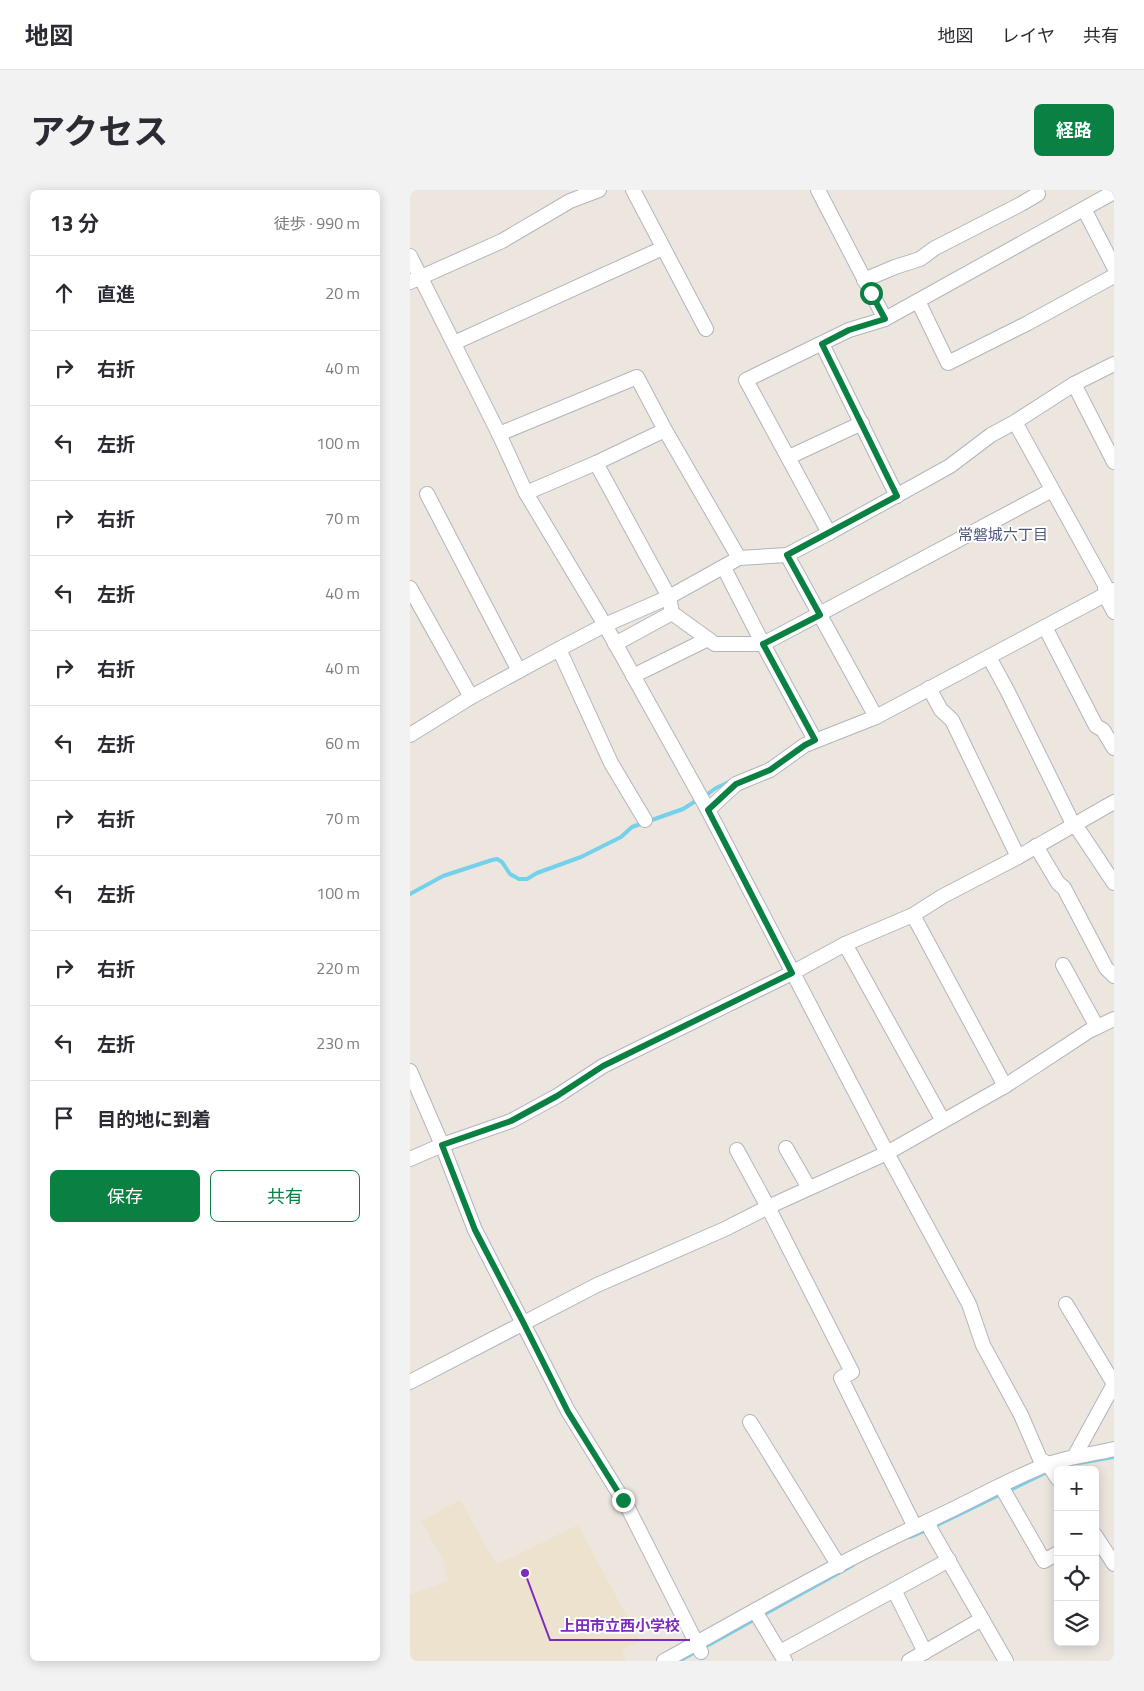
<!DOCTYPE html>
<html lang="ja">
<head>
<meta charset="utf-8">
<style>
	body { margin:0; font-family:"Titillium Web","Noto Sans JP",sans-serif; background:#f2f2f3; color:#2b2b33 }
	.controls { position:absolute; right:15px; bottom:15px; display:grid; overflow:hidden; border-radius:8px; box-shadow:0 2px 12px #0003 }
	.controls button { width:45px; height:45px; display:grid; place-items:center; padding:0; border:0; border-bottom:1px solid #e1e1e2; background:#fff; color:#2b2b33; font:25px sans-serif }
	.stop { position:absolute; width:15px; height:15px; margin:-11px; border:4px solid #0b8043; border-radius:50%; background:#fff }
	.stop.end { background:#0b8043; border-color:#fff; box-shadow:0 1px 5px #0008 }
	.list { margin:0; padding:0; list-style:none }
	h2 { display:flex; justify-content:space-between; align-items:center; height:65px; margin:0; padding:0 20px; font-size:21px }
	h2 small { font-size:16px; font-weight:400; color:#7c7c81 }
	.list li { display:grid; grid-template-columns:32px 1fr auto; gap:15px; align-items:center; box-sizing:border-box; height:75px; padding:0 20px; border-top:1px solid #e1e1e2 }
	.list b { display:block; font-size:19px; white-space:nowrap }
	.list em { font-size:16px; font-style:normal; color:#7c7c81 }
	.actions { display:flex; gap:10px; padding:15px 20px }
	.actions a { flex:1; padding:11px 0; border:1px solid #0b8043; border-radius:8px; text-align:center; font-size:18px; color:#0b8043 }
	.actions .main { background:#0b8043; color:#fff }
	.icon { flex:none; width:28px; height:28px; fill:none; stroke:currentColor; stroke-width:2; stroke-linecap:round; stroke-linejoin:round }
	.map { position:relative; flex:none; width:704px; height:1471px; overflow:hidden; border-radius:8px }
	header { display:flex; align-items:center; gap:30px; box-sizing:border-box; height:70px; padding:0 25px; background:#fff; border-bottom:1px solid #e1e1e2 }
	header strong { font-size:24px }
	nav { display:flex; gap:28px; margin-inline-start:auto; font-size:18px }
	.intro { display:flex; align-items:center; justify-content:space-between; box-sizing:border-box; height:120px; padding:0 30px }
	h1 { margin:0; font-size:35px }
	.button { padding:12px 22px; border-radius:8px; background:#0b8043; color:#fff; font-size:18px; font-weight:700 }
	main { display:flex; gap:30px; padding:0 30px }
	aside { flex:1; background:#fff; border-radius:8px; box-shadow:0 2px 12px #0003 }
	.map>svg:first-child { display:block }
	.education { fill:#ede2ce }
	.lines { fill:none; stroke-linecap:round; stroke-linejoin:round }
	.stream { stroke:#75d1eb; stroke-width:4 }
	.minor-casing { stroke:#b1b5be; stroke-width:16 }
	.minor { stroke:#fff; stroke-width:14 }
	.route { stroke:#0b8043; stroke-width:6 }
	.labels { text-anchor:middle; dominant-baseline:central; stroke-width:4; stroke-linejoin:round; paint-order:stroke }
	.neighbourhood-label { font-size:15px; fill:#4d577b; stroke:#fff }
	.leader { fill:none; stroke:#7b2cbf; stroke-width:2 }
	.callout-dot { fill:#7b2cbf; stroke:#fff; stroke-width:2 }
	.callout-label { font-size:15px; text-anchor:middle; font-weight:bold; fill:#7b2cbf; stroke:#fff; stroke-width:4; stroke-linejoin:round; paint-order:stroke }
</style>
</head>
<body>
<header>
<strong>地図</strong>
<nav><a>地図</a><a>レイヤ</a><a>共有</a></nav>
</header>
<div class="intro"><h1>アクセス</h1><a class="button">経路</a></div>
<main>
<aside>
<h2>13 分<small>徒歩 · 990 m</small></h2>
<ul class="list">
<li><svg class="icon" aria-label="ahead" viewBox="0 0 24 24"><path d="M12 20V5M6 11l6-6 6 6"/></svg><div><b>直進</b></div><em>20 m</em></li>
<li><svg class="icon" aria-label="right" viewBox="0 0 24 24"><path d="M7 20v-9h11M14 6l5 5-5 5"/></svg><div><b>右折</b></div><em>40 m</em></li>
<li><svg class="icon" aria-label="left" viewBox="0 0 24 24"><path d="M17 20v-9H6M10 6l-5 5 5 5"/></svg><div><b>左折</b></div><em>100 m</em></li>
<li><svg class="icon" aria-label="right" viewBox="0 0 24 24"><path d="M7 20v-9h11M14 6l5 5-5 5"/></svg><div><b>右折</b></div><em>70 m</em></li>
<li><svg class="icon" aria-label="left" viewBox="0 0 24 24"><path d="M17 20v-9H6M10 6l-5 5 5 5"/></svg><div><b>左折</b></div><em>40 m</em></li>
<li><svg class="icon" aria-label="right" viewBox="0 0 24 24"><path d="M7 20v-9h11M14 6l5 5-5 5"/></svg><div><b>右折</b></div><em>40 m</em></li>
<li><svg class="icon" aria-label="left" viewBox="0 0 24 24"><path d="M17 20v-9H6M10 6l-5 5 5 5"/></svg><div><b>左折</b></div><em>60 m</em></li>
<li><svg class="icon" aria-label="right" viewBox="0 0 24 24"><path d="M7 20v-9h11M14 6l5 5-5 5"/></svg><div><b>右折</b></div><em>70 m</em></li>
<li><svg class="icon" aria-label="left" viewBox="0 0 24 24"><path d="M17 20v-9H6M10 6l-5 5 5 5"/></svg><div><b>左折</b></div><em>100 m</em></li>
<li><svg class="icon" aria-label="right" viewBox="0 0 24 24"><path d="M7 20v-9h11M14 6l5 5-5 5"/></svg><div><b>右折</b></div><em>220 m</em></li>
<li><svg class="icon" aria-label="left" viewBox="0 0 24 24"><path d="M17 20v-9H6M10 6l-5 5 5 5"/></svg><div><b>左折</b></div><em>230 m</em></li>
<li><svg class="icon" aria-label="arrive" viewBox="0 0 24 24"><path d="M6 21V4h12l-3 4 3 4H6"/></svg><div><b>目的地に到着</b></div></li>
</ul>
<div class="actions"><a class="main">保存</a><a>共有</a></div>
</aside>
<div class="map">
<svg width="704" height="1471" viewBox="0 0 704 1471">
	<rect width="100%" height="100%" fill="#ece6de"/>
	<path class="education" d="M50,1310L85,1372L88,1374L168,1335L230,1451L212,1461L217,1471H0V1405L38,1391L32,1368L11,1331Z"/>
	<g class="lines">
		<g class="stream">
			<path d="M295,606L306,598L323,590"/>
			<path d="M0,704L33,686L82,670L87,669L92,672L100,684L109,689H117L127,683L171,667L211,647L222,637L273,619L289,609"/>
			<path d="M669,1273L704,1267"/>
			<path d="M598,1301L639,1281"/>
			<path d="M523,1337L591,1304"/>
			<path d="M500,1347L517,1340"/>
			<path d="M293,1458L443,1375"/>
			<path d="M269,1471L287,1461"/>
		</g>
		<g class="minor-casing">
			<g id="minor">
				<path d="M223,0L296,139"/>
				<path d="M408,0L475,129"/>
				<path d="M674,19L704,77"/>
				<path d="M0,66L89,244L116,303L195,435L298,620L477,963L559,1114L573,1155L611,1225L630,1269L638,1274L648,1289"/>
				<path d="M454,90L485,77L510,69L525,58L611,14L628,4"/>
				<path d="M0,92L92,51L160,11L189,0"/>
				<path d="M508,111L538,173L618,133L704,86"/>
				<path d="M44,153L253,58"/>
				<path d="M412,154L487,306"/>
				<path d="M664,194L704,272"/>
				<path d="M605,232L695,395V405L704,422"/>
				<path d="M89,244L227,187L255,240L329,368"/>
				<path d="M379,267L452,233"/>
				<path d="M186,273L259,407L262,423L305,454H353L642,300"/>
				<path d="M116,303L186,273L255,240"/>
				<path d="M17,304L109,481"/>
				<path d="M419,343L336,190L439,140L475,129L704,2"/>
				<path d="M377,365L466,527"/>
				<path d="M314,378L353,454L405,550"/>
				<path d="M0,398L61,507"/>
				<path d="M635,437L686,536L693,540L704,558"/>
				<path d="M205,454L262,423"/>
				<path d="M149,459L201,573L235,630"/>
				<path d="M579,467L598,502L663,634L670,642L704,693"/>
				<path d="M223,486L298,449"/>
				<path d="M519,498L531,520L542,530L608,667"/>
				<path d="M0,545L61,507L149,459L195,435L259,407L329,368L377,365L419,343L540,276L581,245L605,232L664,194L704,174"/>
				<path d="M298,620L326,594L360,580L395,555L466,527L704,400"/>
				<path d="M626,656L648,693L654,698L696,778L704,786"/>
				<path d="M503,725L595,896"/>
				<path d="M435,754L533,931"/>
				<path d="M653,775L687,837"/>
				<path d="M0,881L32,955L65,1040L158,1221L218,1318L291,1462"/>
				<path d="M376,958L399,998"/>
				<path d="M327,960L358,1017L442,1182L431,1188L505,1337"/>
				<path d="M0,969L32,955L101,931L147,906L193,876L382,783L435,754L503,725L533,706L608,667L704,612"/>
				<path d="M656,1114L704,1194"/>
				<path d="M0,1192L187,1095L315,1039L358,1017L477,963L595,896L679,841L704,829"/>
				<path d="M340,1232L429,1376"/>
				<path d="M664,1267L704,1194"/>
				<path d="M591,1296L634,1371L648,1363"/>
				<path d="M518,1331L521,1340L596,1471"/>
				<path d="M685,1345L704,1374"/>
				<path d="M484,1400L515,1462"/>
				<path d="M345,1421L375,1471"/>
				<path d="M370,1462L539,1370"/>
				<path d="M254,1471C341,1423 428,1372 518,1331C558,1313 597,1290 638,1274C659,1267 682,1264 704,1259"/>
				<path d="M499,1471L572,1429"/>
			</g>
		</g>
		<use href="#minor" class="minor"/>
	</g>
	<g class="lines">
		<path class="route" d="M213,1310L158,1222L113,1132L65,1040L32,955L101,931L147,906L193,876L382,783L298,620L326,594L360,580L395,555L405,550L353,454L410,425L377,365L487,306L412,154L439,140L475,129L461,103"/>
	</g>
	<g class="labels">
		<g class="neighbourhood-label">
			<text x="593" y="344">常磐城六丁目</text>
		</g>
	</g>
	<path class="leader" d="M115 1383L140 1450H280"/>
	<circle class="callout-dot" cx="115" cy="1383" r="5"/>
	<g class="callout-label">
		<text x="210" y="1441">上田市立西小学校</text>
	</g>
</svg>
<div class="controls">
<button>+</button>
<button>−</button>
<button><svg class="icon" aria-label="locate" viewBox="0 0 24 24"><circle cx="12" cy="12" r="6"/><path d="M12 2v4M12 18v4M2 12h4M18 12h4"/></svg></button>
<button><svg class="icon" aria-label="layers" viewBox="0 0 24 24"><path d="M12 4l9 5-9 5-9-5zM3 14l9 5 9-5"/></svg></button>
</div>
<div class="stop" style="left:461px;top:103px"></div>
<div class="stop end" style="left:213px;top:1310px"></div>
</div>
</main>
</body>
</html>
